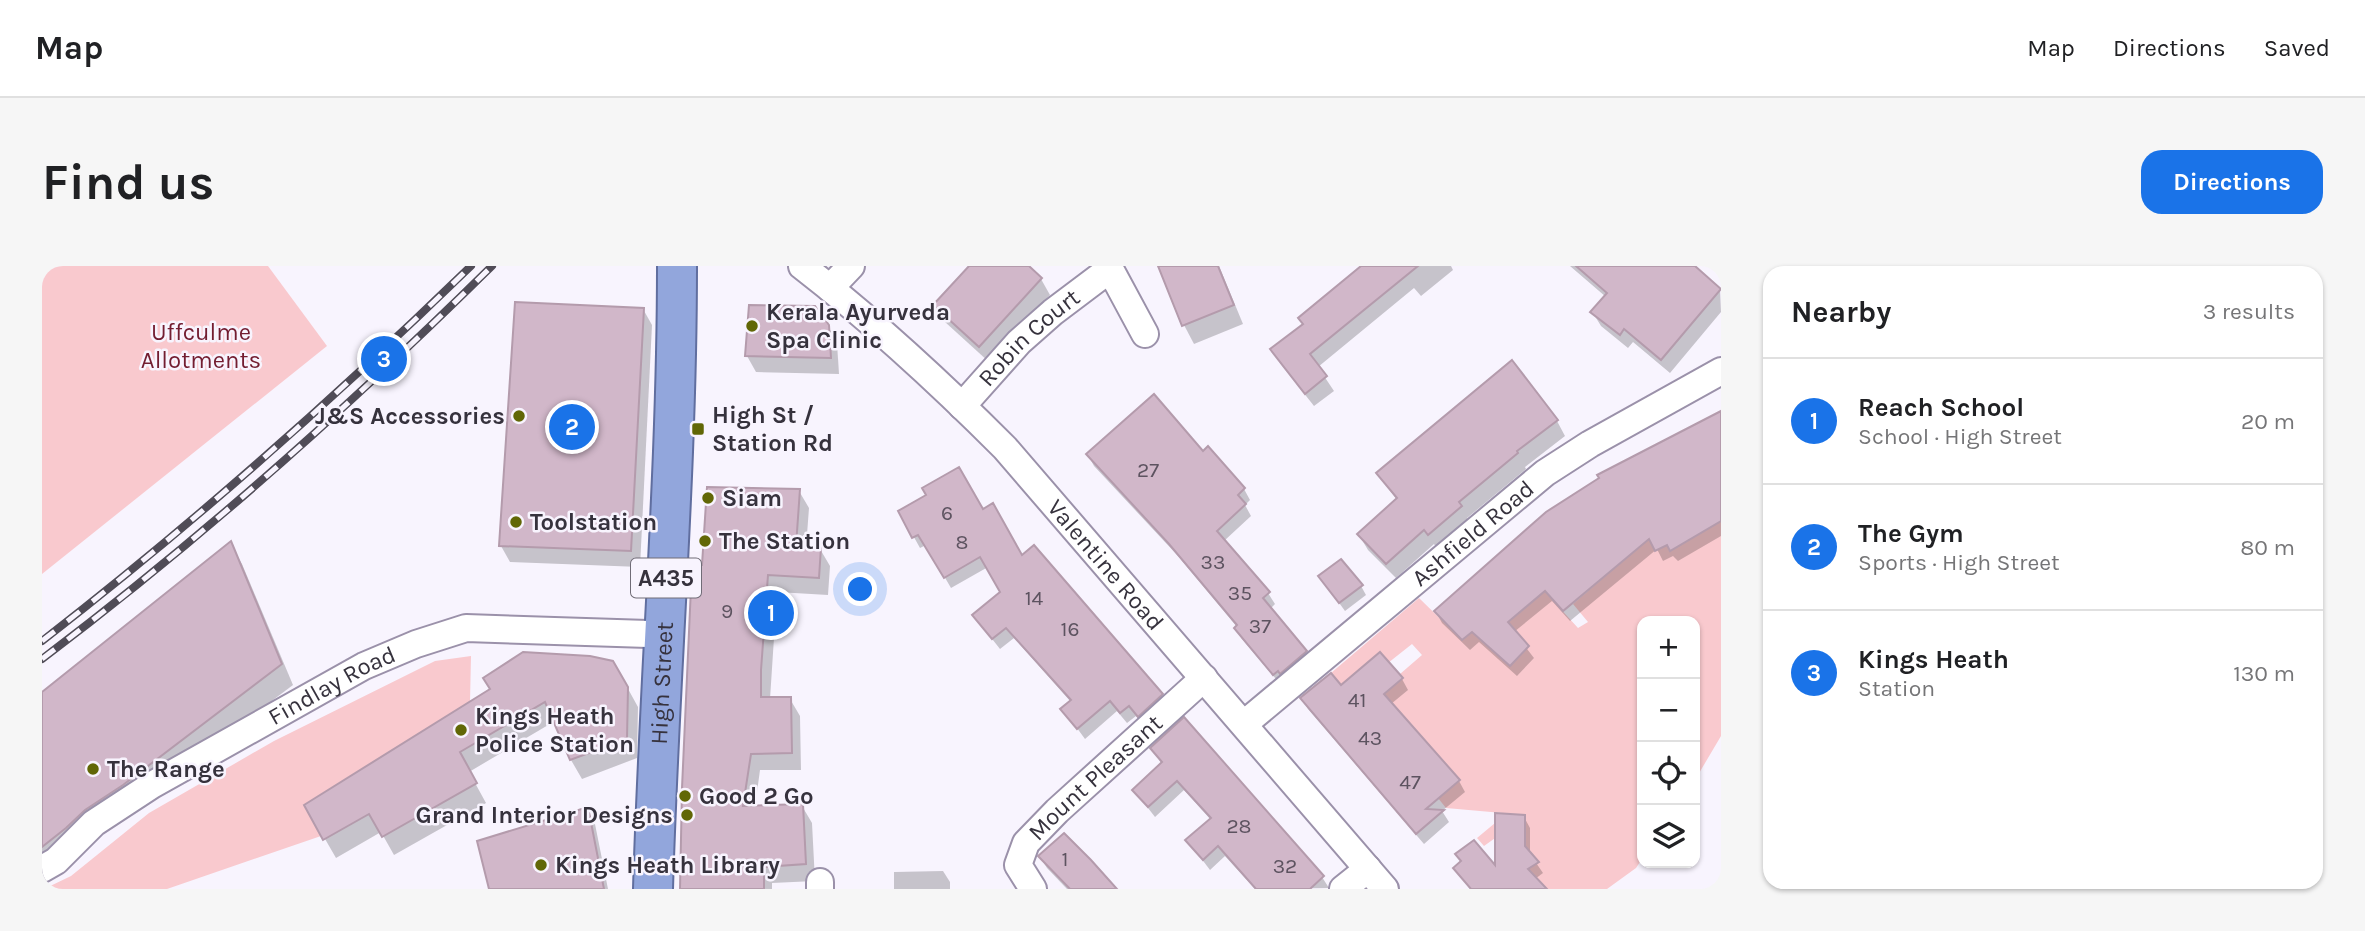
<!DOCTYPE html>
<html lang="en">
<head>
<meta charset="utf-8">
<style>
	body { margin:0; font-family:Karla,sans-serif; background:#f6f6f6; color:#202124 }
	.controls { position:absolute; right:21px; bottom:21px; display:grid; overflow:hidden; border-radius:14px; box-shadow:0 2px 5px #0004 }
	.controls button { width:63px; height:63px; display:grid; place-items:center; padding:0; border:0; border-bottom:2px solid #e0e0e0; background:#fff; color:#202124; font:35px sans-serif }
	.you { position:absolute; left:819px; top:324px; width:24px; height:24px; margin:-18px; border:5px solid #fff; border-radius:50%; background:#1a73e8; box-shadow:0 0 0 10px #1a73e833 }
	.badge { display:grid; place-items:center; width:46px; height:46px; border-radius:50%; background:#1a73e8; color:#fff; font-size:23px; font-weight:700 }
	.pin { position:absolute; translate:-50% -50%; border:4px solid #fff; box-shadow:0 2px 7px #0006 }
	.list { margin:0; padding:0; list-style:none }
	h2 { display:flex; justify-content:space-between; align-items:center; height:91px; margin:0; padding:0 28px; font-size:30px }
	h2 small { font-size:23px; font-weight:400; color:#757577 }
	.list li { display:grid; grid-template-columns:46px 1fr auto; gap:21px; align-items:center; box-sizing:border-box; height:126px; padding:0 28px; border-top:2px solid #e0e0e0 }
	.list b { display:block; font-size:26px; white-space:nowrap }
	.list p { margin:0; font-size:23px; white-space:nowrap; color:#757577 }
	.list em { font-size:23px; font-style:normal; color:#757577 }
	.icon { flex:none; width:38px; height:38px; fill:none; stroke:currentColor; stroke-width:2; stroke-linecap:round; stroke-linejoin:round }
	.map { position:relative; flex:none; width:1679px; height:623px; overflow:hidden; border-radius:21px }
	header { display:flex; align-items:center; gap:42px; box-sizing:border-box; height:98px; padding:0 35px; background:#fff; border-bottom:2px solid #e0e0e0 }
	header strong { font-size:33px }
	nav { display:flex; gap:38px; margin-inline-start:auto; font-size:24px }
	.intro { display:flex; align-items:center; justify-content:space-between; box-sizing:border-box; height:168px; padding:0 42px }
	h1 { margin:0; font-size:49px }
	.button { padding:18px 32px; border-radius:21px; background:#1a73e8; color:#fff; font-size:24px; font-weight:700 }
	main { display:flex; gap:42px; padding:0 42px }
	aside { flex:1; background:#fff; border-radius:21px; box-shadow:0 2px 5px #0004 }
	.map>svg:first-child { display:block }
	.green { fill:#f9c9ce }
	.shadow { fill:#0003 }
	.building { fill:#d1b7c9; stroke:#b49bac; stroke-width:2 }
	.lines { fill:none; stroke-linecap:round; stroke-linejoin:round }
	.minor-casing { stroke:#9b91aa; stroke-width:30 }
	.trunk-casing { stroke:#606e9f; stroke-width:42 }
	.minor { stroke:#fff; stroke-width:26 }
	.trunk { stroke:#92a6dc; stroke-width:38 }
	.rail-casing { stroke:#504c57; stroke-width:8 }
	.rail { stroke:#f8f4fe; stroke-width:5; stroke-dasharray:16; stroke-linecap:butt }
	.poi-dot { fill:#616706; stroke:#f8f4fe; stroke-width:2.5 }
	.labels { text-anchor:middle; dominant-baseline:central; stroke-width:5; stroke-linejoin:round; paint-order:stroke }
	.number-label { font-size:21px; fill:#5d5360 }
	.shield { fill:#f8f4fe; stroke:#706c77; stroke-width:2 }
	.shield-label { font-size:23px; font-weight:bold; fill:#36323d }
	.poi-label { font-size:24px; font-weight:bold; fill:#36323d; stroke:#f8f4fe; text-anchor:start }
	.park-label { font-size:24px; fill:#731d31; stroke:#f8f4fe }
	.street-label { font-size:24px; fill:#36323d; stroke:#f8f4fe }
</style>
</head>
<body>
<header>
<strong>Map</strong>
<nav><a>Map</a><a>Directions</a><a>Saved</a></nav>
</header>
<div class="intro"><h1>Find us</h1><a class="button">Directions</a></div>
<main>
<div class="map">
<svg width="1679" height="623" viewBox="0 0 1679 623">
	<rect width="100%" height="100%" fill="#f8f4fe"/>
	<g class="green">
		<path d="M0,0H226L285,80L0,308Z"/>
		<path d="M1622,226L1668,262L1679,255V470L1653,514V355H1600V593L1594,602L1565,623H1505L1494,611L1488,616L1479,608L1496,596L1487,584L1456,570L1442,580L1435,572L1453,557L1482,559L1483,549L1404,542L1396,532L1418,514L1396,489L1374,508L1378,470L1357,445L1318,442L1344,426L1361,412L1358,408L1380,389L1370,378L1346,397L1337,387L1299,419L1289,407L1377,332L1420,374L1430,366L1468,400L1486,380L1456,346L1475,349L1495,332L1494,316L1536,362L1546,356L1531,338L1581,295L1565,258L1625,279L1629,285L1647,274Z"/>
		<path d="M429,390L428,436L262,539L279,570L125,623H2L29,610L107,547L232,475L393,395Z"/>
	</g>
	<g class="shadow">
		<path d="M929,0H985L999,13L1008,29L947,96L903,56L893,40Z"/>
		<path d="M1118,0H1177L1201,58L1152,78L1142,59Z"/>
		<path d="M1323,0H1409L1411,4L1379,30L1372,22L1276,101L1292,125L1272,140L1238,97L1230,84L1262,59Z"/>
		<path d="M1528,0H1652L1678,23L1679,46L1628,107L1591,76L1586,82L1559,60L1551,47L1564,31Z"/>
		<path d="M601,43L610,59L598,301L468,296L459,280Z"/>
		<path d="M786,60L795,77L797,108L714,106L705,90Z"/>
		<path d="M1679,146V270L1636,295L1631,290L1621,295L1615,283L1528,355L1510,335L1472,366L1492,392L1475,410L1437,376L1428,384L1400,357L1394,346Z"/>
		<path d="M1515,155L1523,170L1483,201L1484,203L1425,252L1427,256L1395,283L1392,278L1354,312L1326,284L1317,269L1355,234L1336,208Z"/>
		<path d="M1161,187L1202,223L1208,234L1203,239L1209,250L1182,275L1226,327L1233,338L1228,343L1264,386L1270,397L1239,419L1200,373L1194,362L1195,361L1136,290L1052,200L1046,189Z"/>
		<path d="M757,225L767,242L764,282L778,283L788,300L786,329L735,326L728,433H748L758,450L759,504H718L713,541L760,540L770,557L773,615L730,617V623H640L661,301Z"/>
		<path d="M940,245L979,292L1120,429L1126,440L1103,461L1094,450L1085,457L1075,445L1043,473L1021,443L1029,436L972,372L958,383L932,350L961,326L946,301L909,322L884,279L878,282L858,246Z"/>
		<path d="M188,278L200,298L251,419L0,608V428Z"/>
		<path d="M1284,319L1319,320L1324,329L1303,345Z"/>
		<path d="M1360,413L1366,424L1349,438L1417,515L1423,526L1400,545L1407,556L1382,578L1266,443L1260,432Z"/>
		<path d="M585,421L596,441L595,492L540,513L529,494L513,455L427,506L444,537L352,589L339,566L294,592L264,540L450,424Z"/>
		<path d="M1110,483L1280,611L1287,622L1213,623L1183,590L1168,604L1146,575L1169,554L1142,524L1113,551L1092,524L1120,498Z"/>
		<path d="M545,543L553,558L566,623H449Z"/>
		<path d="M1482,551L1488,562V588L1501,607L1493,613L1503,623H1428L1413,602L1420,597L1415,588L1454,604Z"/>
		<path d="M998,591L1071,623H1025L1005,602Z"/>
		<path d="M901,605L908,616V623H852V606Z"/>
	</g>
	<g class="building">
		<path d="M927,0H987L1000,12L937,81L891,39Z"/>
		<path d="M1116,0H1176L1192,39L1140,60Z"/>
		<path d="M1319,0H1376L1268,88L1285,110L1263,128L1228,83L1261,58L1256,52Z"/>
		<path d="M1534,0H1653L1679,23L1619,94L1582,63L1578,69L1548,46L1565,27Z"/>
		<path d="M473,36L602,42L589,285L457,280Z"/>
		<path d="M707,39L773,40L787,59L789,92L703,90Z"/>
		<path d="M1470,94L1516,154L1475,185L1476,187L1417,236L1420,240L1386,269L1382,264L1344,298L1315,268L1355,232L1334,207Z"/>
		<path d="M1112,128L1161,185L1166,180L1203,222L1196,229L1204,238L1175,265L1228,326L1221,332L1265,385L1238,408L1236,405L1231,409L1192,362L1195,359L1127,278L1044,188Z"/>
		<path d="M1679,145V255L1628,285L1625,279L1613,285L1607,273L1521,345L1503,325L1466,356L1487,380L1468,400L1430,366L1420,374L1392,345L1504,246L1557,212L1555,209Z"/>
		<path d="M917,201L941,243L951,237L980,289L992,279L1121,428L1096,451L1087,440L1078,447L1068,435L1035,463L1018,443L1029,434L964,362L950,373L930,349L958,326L938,291L902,312L876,269L870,272L856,245L884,229L880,222Z"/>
		<path d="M665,221L758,223L754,280L779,281L777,312L726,309L719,404V431H749L750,487L709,488L701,540L761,538L764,598L722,601V623H638L640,522L650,299H660Z"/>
		<path d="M189,275L240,398L81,519L43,544L24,562L0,581V426Z"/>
		<path d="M1299,293L1321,319L1297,337L1276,310Z"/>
		<path d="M481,386L548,390L571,395L586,421L585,473L528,494L503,436L418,486L435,517L340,571L327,548L281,574L262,539L448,423L441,412Z"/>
		<path d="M1338,386L1361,412L1342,428L1418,514L1384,543L1402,544L1374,568L1258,432L1289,407L1299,419Z"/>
		<path d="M1142,451L1282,610L1268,623H1214L1176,580L1161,594L1143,574L1169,552L1135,515L1106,541L1090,524L1120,496L1108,482Z"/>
		<path d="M546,541L562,623H447L435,575Z"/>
		<path d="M1453,547L1483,549V580L1497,596L1486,603L1505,623H1429L1411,602L1419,595L1413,588L1432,574L1453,599Z"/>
		<path d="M1022,567L1049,594L1075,623H1028L996,590Z"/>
	</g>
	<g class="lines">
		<g class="minor-casing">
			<g id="minor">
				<path id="s1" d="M760,0C831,55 899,118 963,182L1343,623"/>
				<path d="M788,22L809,0"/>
				<path id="s2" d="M920,140L977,76L1011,46L1068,3L1103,68"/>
				<path id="s3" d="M1202,458L1503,207L1548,178L1679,105"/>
				<path id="s4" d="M0,603L14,595L52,557L110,519L322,400L374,378L424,362L606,368L622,366"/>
				<path d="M778,616V623"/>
				<path id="s5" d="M991,623L976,599L984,577L1015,545L1162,412"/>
				<path d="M1301,623L1326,603"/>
			</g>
		</g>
		<g class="trunk-casing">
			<g id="trunk">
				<path id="s6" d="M611,623C617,415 635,208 635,0"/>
			</g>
		</g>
		<use href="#minor" class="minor"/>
		<use href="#trunk" class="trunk"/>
		<g class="rail-casing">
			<g id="rail">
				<path d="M0,375C151,258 293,132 429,0"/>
				<path d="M0,393C159,273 309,139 450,0"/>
			</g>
		</g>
		<use href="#rail" class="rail"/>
	</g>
	<g class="poi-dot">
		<circle cx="710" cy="60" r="7"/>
		<circle cx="477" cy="150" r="7"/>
		<rect x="649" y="156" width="14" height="14" rx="3.5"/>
		<circle cx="666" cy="232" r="7"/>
		<circle cx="474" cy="256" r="7"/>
		<circle cx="663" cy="275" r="7"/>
		<circle cx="419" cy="464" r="7"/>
		<circle cx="51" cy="503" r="7"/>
		<circle cx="643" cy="530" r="7"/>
		<circle cx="645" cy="549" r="7"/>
		<circle cx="499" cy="599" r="7"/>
	</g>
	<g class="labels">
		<g class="number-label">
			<text x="1106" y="204">27</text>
			<text x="905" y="247">6</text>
			<text x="920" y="276">8</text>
			<text x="1171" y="296">33</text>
			<text x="1198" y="327">35</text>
			<text x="992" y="332">14</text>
			<text x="685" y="345">9</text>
			<text x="1218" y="360">37</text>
			<text x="1028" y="363">16</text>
			<text x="1315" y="434">41</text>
			<text x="1328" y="472">43</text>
			<text x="1368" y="516">47</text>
			<text x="1197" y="560">28</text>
			<text x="1023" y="593">1</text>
			<text x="1243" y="600">32</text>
		</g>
		<rect class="shield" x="589" y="292.5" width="70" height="39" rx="5"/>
		<g class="shield-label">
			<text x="624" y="312">A435</text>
		</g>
		<g class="poi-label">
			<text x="724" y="46">Kerala Ayurveda<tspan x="724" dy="28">Spa Clinic</tspan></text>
			<text x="670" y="149">High St /<tspan x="670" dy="28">Station Rd</tspan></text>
			<text x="463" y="150" text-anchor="end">J&amp;S Accessories</text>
			<text x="680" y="232">Siam</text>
			<text x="488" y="256">Toolstation</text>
			<text x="677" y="275">The Station</text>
			<text x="433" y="450">Kings Heath<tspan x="433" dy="28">Police Station</tspan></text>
			<text x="65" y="503">The Range</text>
			<text x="657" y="530">Good 2 Go</text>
			<text x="631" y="549" text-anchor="end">Grand Interior Designs</text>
			<text x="513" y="599">Kings Heath Library</text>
		</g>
		<g class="park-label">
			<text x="159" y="66">Uffculme<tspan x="159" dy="28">Allotments</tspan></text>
		</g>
		<g class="street-label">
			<text stroke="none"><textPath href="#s2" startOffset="96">Robin Court</textPath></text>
			<text stroke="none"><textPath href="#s3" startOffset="298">Ashfield Road</textPath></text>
			<text stroke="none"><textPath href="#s1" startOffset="427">Valentine Road</textPath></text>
			<text stroke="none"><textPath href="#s6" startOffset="206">High Street</textPath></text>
			<text stroke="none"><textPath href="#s4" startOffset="345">Findlay Road</textPath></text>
			<text stroke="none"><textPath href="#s5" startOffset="147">Mount Pleasant</textPath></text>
		</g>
	</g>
</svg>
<div class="controls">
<button>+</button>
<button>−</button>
<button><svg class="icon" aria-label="locate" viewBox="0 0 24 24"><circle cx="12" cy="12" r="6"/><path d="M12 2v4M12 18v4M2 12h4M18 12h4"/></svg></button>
<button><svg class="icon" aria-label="layers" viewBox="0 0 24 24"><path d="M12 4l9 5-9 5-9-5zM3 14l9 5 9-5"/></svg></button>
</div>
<div class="you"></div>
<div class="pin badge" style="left:729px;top:347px">1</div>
<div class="pin badge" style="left:530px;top:161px">2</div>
<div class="pin badge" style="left:342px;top:93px">3</div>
</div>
<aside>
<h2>Nearby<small>3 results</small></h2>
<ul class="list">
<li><span class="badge">1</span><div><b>Reach School</b><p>School · High Street</p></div><em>20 m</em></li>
<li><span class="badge">2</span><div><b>The Gym</b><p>Sports · High Street</p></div><em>80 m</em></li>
<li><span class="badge">3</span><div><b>Kings Heath</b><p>Station</p></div><em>130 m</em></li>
</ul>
</aside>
</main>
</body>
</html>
